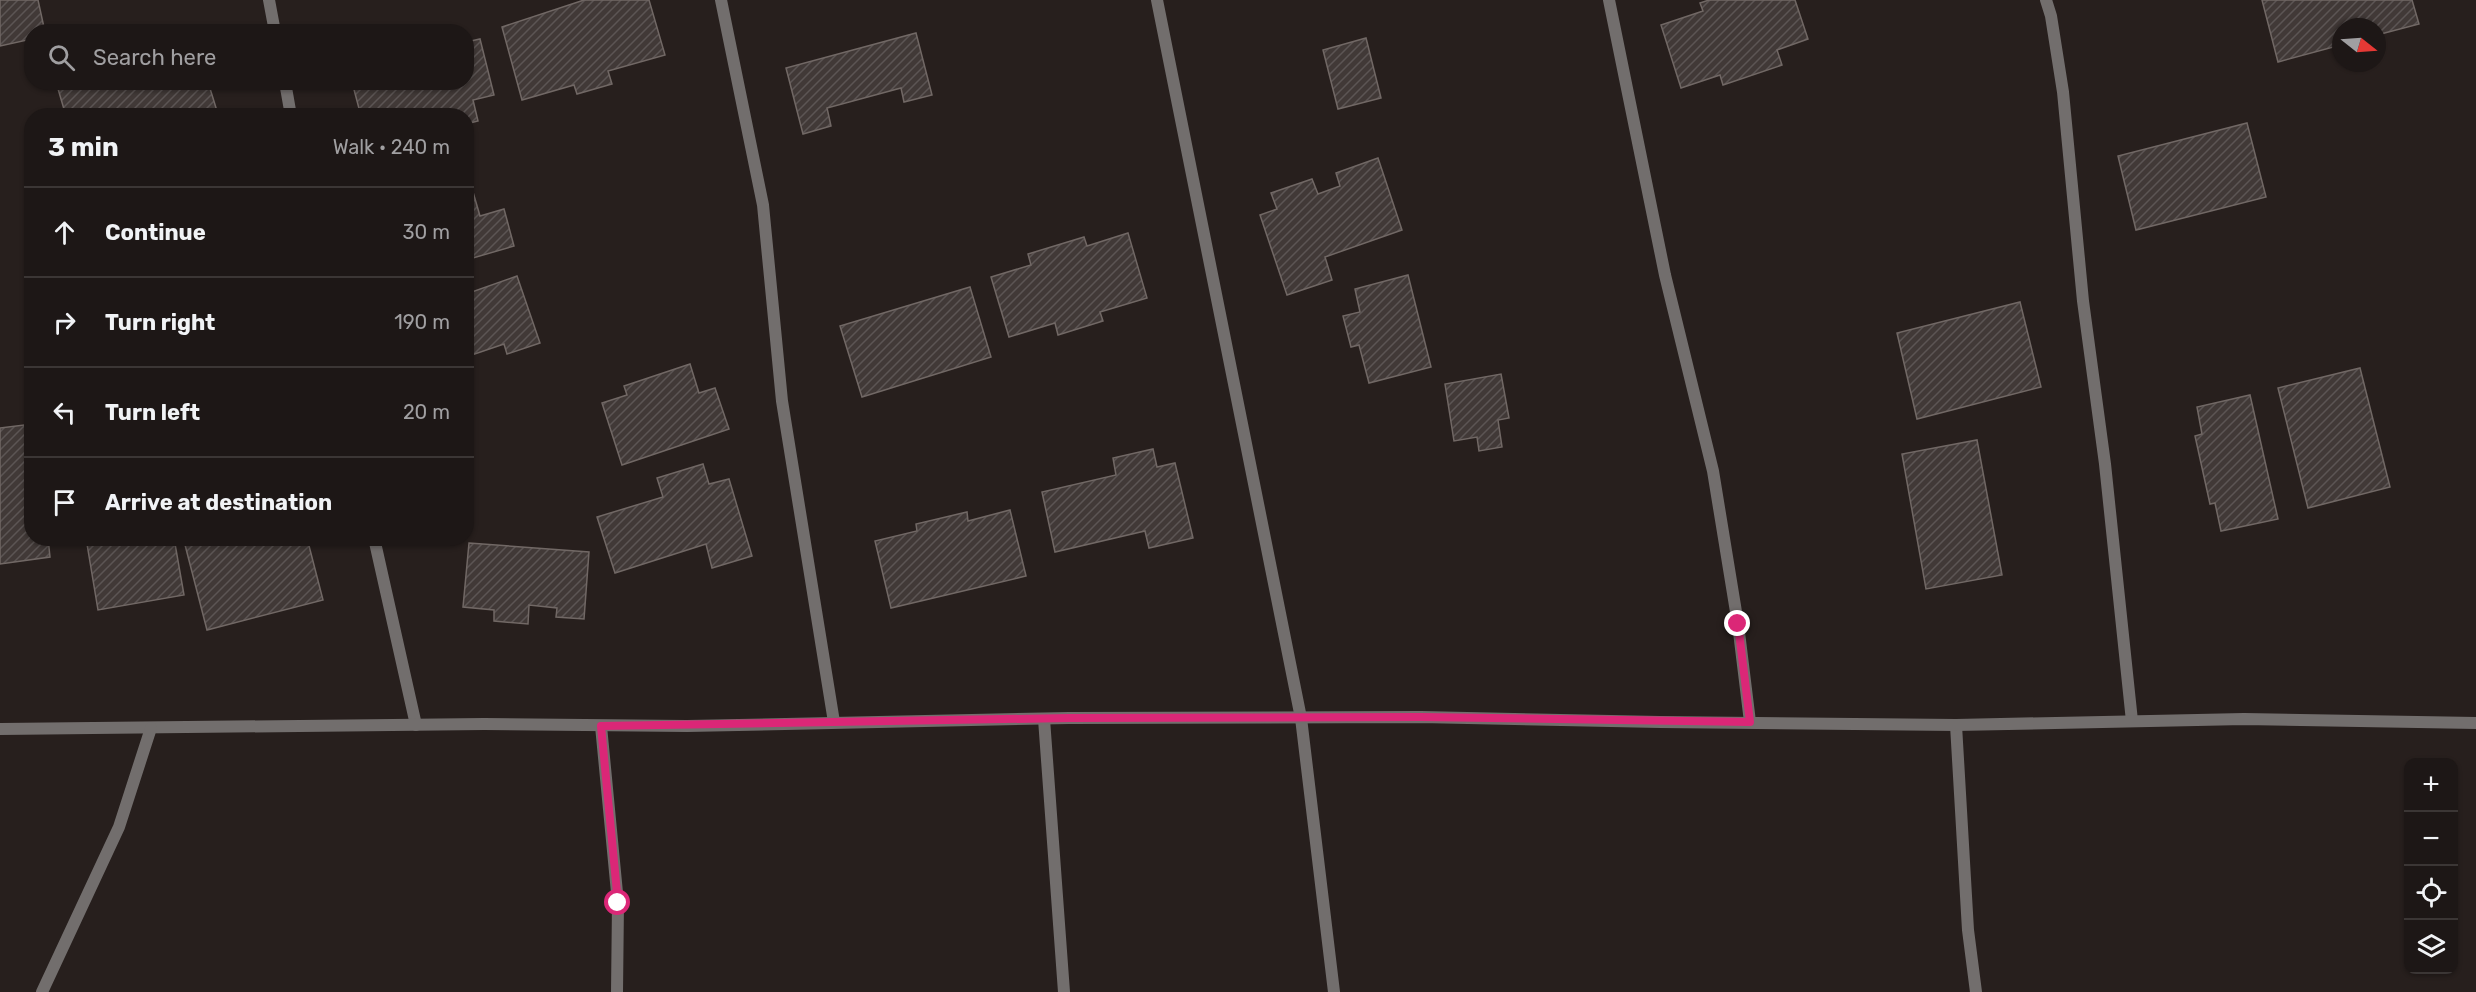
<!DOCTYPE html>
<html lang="en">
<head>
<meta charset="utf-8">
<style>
	body { margin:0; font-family:Rubik,sans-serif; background:#25201f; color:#f1f3f6 }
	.controls { position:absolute; right:18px; bottom:18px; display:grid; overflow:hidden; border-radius:12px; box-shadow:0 2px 4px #0004 }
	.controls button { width:54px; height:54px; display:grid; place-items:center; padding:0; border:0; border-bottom:2px solid #3b3635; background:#1d1716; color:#f1f3f6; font:30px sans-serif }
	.compass { position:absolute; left:2332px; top:18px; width:54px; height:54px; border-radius:50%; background:#1d1716; box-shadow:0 2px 4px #0004; rotate:107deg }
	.stop { position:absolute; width:18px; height:18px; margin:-14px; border:4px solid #db2777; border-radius:50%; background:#fff }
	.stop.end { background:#db2777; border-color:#fff; box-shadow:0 2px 6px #0008 }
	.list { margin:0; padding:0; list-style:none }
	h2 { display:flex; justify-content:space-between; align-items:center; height:78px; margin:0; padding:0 24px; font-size:26px }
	h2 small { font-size:20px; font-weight:400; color:#a09fa1 }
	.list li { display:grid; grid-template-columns:39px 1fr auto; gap:18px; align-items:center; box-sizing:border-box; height:90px; padding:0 24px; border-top:2px solid #3b3635 }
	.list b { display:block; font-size:22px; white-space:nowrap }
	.list em { font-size:20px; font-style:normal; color:#a09fa1 }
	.icon { flex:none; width:33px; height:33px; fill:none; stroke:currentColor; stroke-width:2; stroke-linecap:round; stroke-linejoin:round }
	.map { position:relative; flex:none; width:2476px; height:992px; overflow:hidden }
	.search { position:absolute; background:#1d1716; box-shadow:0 2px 4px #0004; left:24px; top:24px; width:450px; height:66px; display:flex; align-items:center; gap:15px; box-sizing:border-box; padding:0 21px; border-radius:24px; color:#a09fa1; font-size:22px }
	.panel { position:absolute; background:#1d1716; box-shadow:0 2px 4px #0004; left:24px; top:108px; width:450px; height:438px; border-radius:24px }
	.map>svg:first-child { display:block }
	.building { fill:url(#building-hatch); stroke:#716865; stroke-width:1.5 }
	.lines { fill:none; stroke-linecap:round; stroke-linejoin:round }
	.street { stroke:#726e6d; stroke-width:12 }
	.route { stroke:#db2777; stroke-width:8 }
</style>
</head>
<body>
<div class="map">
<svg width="2476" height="992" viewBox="0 0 2476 992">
	<defs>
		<pattern id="building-hatch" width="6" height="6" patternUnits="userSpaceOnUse" patternTransform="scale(1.5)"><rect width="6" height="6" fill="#413937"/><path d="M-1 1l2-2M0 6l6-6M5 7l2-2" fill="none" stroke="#5c5554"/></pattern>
	</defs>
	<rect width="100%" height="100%" fill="#271f1d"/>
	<g class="building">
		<path d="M0,0H38L45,32H32V39L0,46Z"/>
		<path d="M584,0H649L665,55L608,71L612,84L577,94L574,85L522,100L502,27Z"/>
		<path d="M1709,0H1795L1808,39L1777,50L1782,65L1723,85L1720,75L1681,88L1661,25L1703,11L1700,3Z"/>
		<path d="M2262,0H2412L2419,24L2377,35V27H2341V45L2278,62Z"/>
		<path d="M916,33L932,95L904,102L901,88L827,108L831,126L803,134L786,68Z"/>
		<path d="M1366,38L1381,98L1338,109L1323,50Z"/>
		<path d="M480,39L494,95L473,100L478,121L466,124V116H361L352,82H466V42Z"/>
		<path d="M56,82H208L217,111L202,116H66Z"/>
		<path d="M2247,123L2266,197L2136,230L2118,156Z"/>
		<path d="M1378,158L1402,230L1325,257L1332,280L1287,295L1260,215L1277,209L1271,193L1312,179L1318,194L1340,186L1336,173Z"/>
		<path d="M466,168L480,216L504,209L514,246L466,260Z"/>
		<path d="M1128,233L1147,298L1100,312L1103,321L1058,335L1055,323L1009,337L991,277L1031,265L1028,254L1084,237L1087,246Z"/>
		<path d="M1408,275L1431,367L1369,383L1359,345L1351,347L1343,316L1360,312L1355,289Z"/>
		<path d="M517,276L540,343L507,354L504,344L466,357V294Z"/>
		<path d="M970,287L991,357L862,397L840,326Z"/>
		<path d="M2020,302L2041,387L1917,419L1897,333Z"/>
		<path d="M690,364L699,393L715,388L729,429L622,465L602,403L627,395L624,386Z"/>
		<path d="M2360,368L2390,487L2308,508L2278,388Z"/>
		<path d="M1501,374L1509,418L1498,420L1502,447L1479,451L1477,437L1454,441L1445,384Z"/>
		<path d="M2250,395L2278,519L2221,531L2215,503L2210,504L2195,436L2202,434L2197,407Z"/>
		<path d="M32,424V538H48L50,557L0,564V428Z"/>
		<path d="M1977,440L2002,575L1926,589L1902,454Z"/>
		<path d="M1153,449L1157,467L1175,463L1193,538L1149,548L1145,531L1055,552L1042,492L1116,475L1113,458Z"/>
		<path d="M703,464L709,484L729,479L752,556L712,568L706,544L615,573L597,517L663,497L657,478Z"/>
		<path d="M1010,510L1026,576L891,608L875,541L917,531L916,524L967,512L968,521Z"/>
		<path d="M86,538H174L184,595L98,610Z"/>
		<path d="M193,538H307L323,600L207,630L184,541Z"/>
		<path d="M469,543L589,552L584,619L556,617L557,608L529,605L528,624L494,621V610L463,607Z"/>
	</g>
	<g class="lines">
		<g class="street">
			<path d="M269,0L275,32"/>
			<path d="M721,0L763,205L782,401L834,722"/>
			<path d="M1157,0L1301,718L1334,992"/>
			<path d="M1609,0L1665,275L1713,471L1738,624L1750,722"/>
			<path d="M2046,0L2051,16L2063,92L2083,301L2105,464L2132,721"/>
			<path d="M285,82L291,116"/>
			<path d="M374,538L416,725"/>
			<path d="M1044,719L1064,992"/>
			<path d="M1956,725L1968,930L1976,992"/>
			<path d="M601,726L618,903L617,992"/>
			<path d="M0,729L484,724L687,726L1069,718L1421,717L1660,722L1956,725L2244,719L2476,723"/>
			<path d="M42,992L119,827L151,728"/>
		</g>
	</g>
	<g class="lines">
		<path class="route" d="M618,903L601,726L1069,718L1421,717L1750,722L1738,624"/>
	</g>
</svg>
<div class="controls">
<button>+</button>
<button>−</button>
<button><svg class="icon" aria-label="locate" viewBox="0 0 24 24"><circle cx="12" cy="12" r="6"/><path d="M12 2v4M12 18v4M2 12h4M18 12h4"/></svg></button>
<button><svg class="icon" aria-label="layers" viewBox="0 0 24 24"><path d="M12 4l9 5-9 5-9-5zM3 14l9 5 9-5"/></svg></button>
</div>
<svg class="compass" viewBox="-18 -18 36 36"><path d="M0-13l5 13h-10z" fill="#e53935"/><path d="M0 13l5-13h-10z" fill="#a09fa1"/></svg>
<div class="stop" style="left:618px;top:903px"></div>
<div class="stop end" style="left:1738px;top:624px"></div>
<div class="search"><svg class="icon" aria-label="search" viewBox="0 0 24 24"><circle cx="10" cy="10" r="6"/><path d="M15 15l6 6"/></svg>Search here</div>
<section class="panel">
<h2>3 min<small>Walk · 240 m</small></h2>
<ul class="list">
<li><svg class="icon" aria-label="ahead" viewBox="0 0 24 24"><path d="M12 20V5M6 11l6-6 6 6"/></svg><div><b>Continue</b></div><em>30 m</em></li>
<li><svg class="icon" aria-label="right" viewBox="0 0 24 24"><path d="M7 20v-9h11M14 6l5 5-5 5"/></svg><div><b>Turn right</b></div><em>190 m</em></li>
<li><svg class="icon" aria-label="left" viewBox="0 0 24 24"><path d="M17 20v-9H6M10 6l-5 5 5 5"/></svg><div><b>Turn left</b></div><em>20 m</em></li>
<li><svg class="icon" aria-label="arrive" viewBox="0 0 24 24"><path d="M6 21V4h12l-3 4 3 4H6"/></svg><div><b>Arrive at destination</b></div></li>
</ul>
</section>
</div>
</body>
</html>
